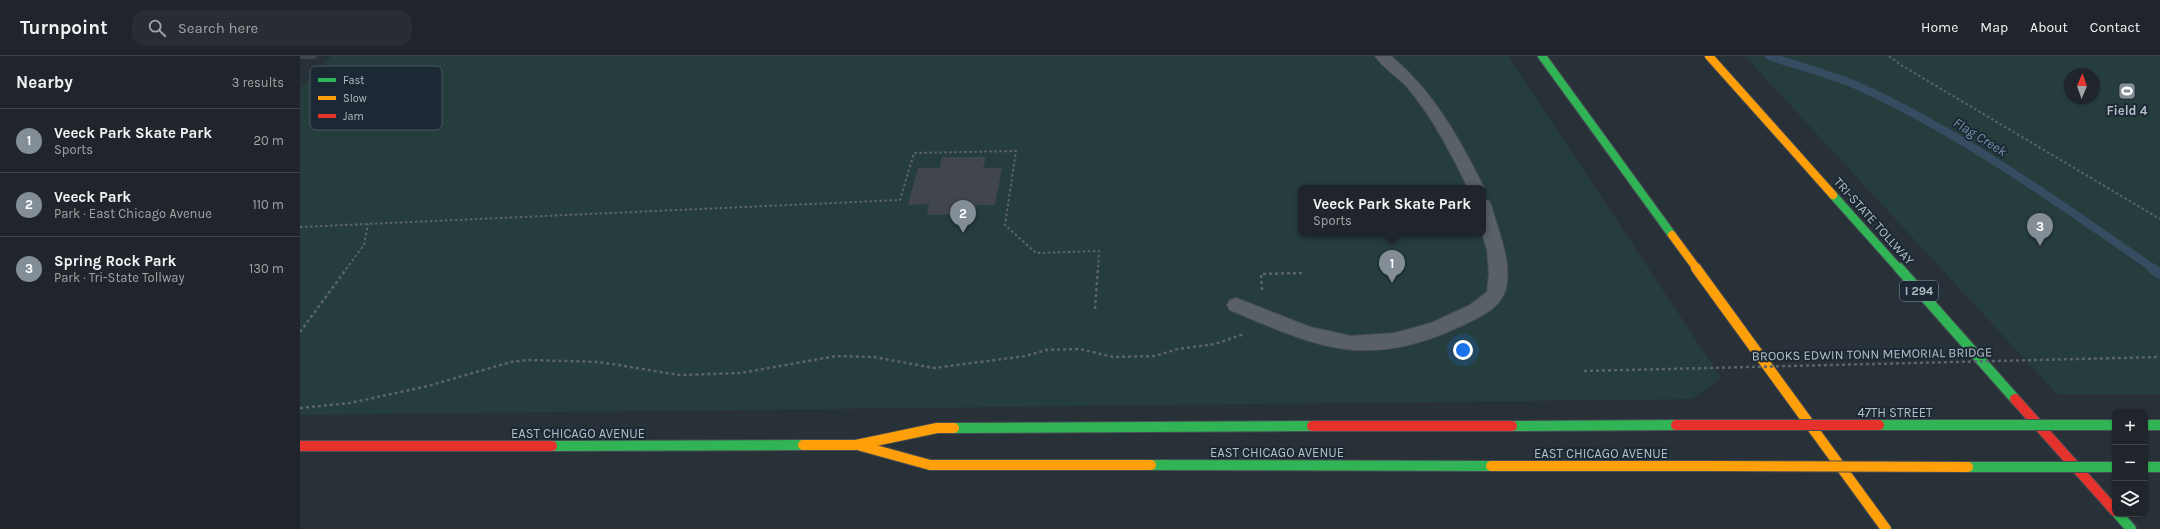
<!DOCTYPE html>
<html lang="en">
<head>
<meta charset="utf-8">
<style>
	body { margin:0; font-family:Karla,sans-serif; background:#272d32; color:#f1f3f6 }
	.controls { position:absolute; right:12px; bottom:12px; display:grid; overflow:hidden; border-radius:8px; box-shadow:0 1px 3px #0004 }
	.controls button { width:36px; height:36px; display:grid; place-items:center; padding:0; border:0; border-bottom:1px solid #3c4247; background:#1f252a; color:#f1f3f6; font:20px sans-serif }
	.compass { position:absolute; left:1764px; top:12px; width:36px; height:36px; border-radius:50%; background:#1f252a; box-shadow:0 1px 3px #0004; rotate:2deg }
	.you { position:absolute; left:1163px; top:294px; width:14px; height:14px; margin:-10px; border:3px solid #fff; border-radius:50%; background:#1a73e8; box-shadow:0 0 0 6px #1a73e833 }
	.badge { display:grid; place-items:center; width:26px; height:26px; border-radius:50%; background:#838d96; color:#fff; font-size:13px; font-weight:700 }
	.pin { position:absolute; translate:-50% -33px; filter:drop-shadow(0 1px 2px #0008) }
	.pin::after { content:''; position:absolute; top:21px; width:14px; height:12px; background:inherit; clip-path:polygon(0 0,100% 0,50% 100%) }
	.popup { position:absolute; left:998px; top:129px; width:188px; height:52px; box-sizing:border-box; display:grid; place-content:center; border-radius:8px; background:#1f252a; filter:drop-shadow(0 1px 3px #0005); font-size:13px; white-space:nowrap; color:#a1a5a8 }
	.popup b { font-size:15px; color:#f1f3f6 }
	.popup::after { content:''; position:absolute; left:50%; top:100%; margin-left:-8px; border:8px solid transparent; border-top-color:#1f252a }
	.list { margin:0; padding:0; list-style:none }
	h2 { display:flex; justify-content:space-between; align-items:center; height:52px; margin:0; padding:0 16px; font-size:17px }
	h2 small { font-size:13px; font-weight:400; color:#a1a5a8 }
	.list li { display:grid; grid-template-columns:26px 1fr auto; gap:12px; align-items:center; box-sizing:border-box; height:64px; padding:0 16px; border-top:1px solid #3c4247 }
	.list b { display:block; font-size:15px; white-space:nowrap }
	.list p { margin:0; font-size:13px; white-space:nowrap; color:#a1a5a8 }
	.list em { font-size:13px; font-style:normal; color:#a1a5a8 }
	.icon { flex:none; width:22px; height:22px; fill:none; stroke:currentColor; stroke-width:2; stroke-linecap:round; stroke-linejoin:round }
	.map { position:relative; flex:none; width:1860px; height:473px; overflow:hidden }
	header { display:flex; align-items:center; gap:24px; box-sizing:border-box; height:56px; padding:0 20px; background:#1f252a; border-bottom:1px solid #3c4247 }
	header strong { font-size:19px }
	nav { display:flex; gap:22px; margin-inline-start:auto; font-size:14px }
	.search { width:280px; height:36px; background:#272d32; display:flex; align-items:center; gap:10px; box-sizing:border-box; padding:0 14px; border-radius:12px; color:#a1a5a8; font-size:15px }
	main { display:flex }
	aside { flex:1; background:#1f252a }
	.map>svg:first-child { display:block }
	.green { fill:#263d3e; fill-rule:evenodd }
	.lines { fill:none; stroke-linecap:round; stroke-linejoin:round }
	.stream-far1 { stroke:#364c61; stroke-width:8 }
	.stream { stroke:#364c61; stroke-width:10 }
	.building { fill:#40464c }
	.lane-casing { stroke:#474d53; stroke-width:2 }
	.fast-far1-casing { stroke:#474d53; stroke-width:10 }
	.fast-casing { stroke:#474d53; stroke-width:12 }
	.slow-far1-casing { stroke:#474d53; stroke-width:10 }
	.slow-casing { stroke:#474d53; stroke-width:12 }
	.jam-casing { stroke:#474d53; stroke-width:12 }
	.path-far1 { stroke:#5c6369; stroke-width:2; stroke-dasharray:2.5 2.5; stroke-linecap:butt }
	.path { stroke:#5c6369; stroke-width:2.5; stroke-dasharray:3 3; stroke-linecap:butt }
	.lane { fill:#596066; fill-rule:evenodd }
	.fast-far1 { stroke:#30b455; stroke-width:8 }
	.fast { stroke:#30b455; stroke-width:10 }
	.slow-far1 { stroke:#ff9f0a; stroke-width:8 }
	.slow { stroke:#ff9f0a; stroke-width:10 }
	.jam { stroke:#e5322d; stroke-width:10 }
	.fast-bridge-casing { stroke:#474d53; stroke-width:12; stroke-linecap:butt }
	.slow-bridge-casing { stroke:#474d53; stroke-width:12; stroke-linecap:butt }
	.jam-bridge-casing { stroke:#474d53; stroke-width:12; stroke-linecap:butt }
	.path-bridge { stroke:#5c6369; stroke-width:2.5; stroke-dasharray:3 3; stroke-linecap:butt }
	.fast-bridge { stroke:#30b455; stroke-width:10 }
	.slow-bridge { stroke:#ff9f0a; stroke-width:10 }
	.jam-bridge { stroke:#e5322d; stroke-width:10 }
	.labels { text-anchor:middle; dominant-baseline:central; stroke-width:4; stroke-linejoin:round; paint-order:stroke }
	.shield { fill:#1c2833; stroke:#86919c; stroke-width:1 }
	.shield-label { font-size:12px; font-weight:bold; fill:#b3bec9 }
	.poi-label { font-size:13px; font-weight:bold; fill:#b3bec9; stroke:#1c2833 }
	.street-label { font-size:13px; fill:#b3bec9; stroke:#1c2833 }
	.water-label { font-size:14px; font-style:italic; fill:#7392ad; stroke:#1c2833 }
	.key { fill:#1c2833; stroke:#495560; stroke-width:1 }
	.key-label { font-size:11px; fill:#b3bec9 }
</style>
</head>
<body>
<header>
<strong>Turnpoint</strong>
<div class="search"><svg class="icon" aria-label="search" viewBox="0 0 24 24"><circle cx="10" cy="10" r="6"/><path d="M15 15l6 6"/></svg>Search here</div>
<nav><a>Home</a><a>Map</a><a>About</a><a>Contact</a></nav>
</header>
<main>
<aside>
<h2>Nearby<small>3 results</small></h2>
<ul class="list">
<li><span class="badge">1</span><div><b>Veeck Park Skate Park</b><p>Sports</p></div><em>20 m</em></li>
<li><span class="badge">2</span><div><b>Veeck Park</b><p>Park · East Chicago Avenue</p></div><em>110 m</em></li>
<li><span class="badge">3</span><div><b>Spring Rock Park</b><p>Park · Tri-State Tollway</p></div><em>130 m</em></li>
</ul>
</aside>
<div class="map">
<svg width="1860" height="473" viewBox="0 0 1860 473">
	<rect width="100%" height="100%" fill="#293138"/>
	<g class="green">
		<path d="M31,0H1208L1421,322L1392,343L0,359V33ZM1001,132H1183V178H1001Z"/>
		<path d="M1445,0H1860V338H1757ZM1770,18H1794V42H1770Z"/>
	</g>
	<g class="lines">
		<path class="stream-far1" d="M1469,0C1498,10 1530,18 1558,30C1662,77 1760,148 1854,213"/>
		<path class="stream" d="M1852,212L1860,218"/>
	</g>
	<g class="building">
		<path d="M0,0H18L15,3H0Z"/>
		<path d="M642,101H686L683,112H702L695,149H676L674,158L627,159L629,148L608,149L618,112H640Z"/>
	</g>
	<g class="lines">
		<g class="lane-casing">
			<g id="lane">
				<path d="M1075,0H1091C1133,35 1160,83 1184,132L1183,134V132H1168C1151,97 1133,62 1108,32C1098,21 1083,12 1075,0Z"/>
				<path d="M1183,143L1189,145L1191,149C1198,175 1212,204 1206,232C1201,253 1179,261 1161,270C1066,314 1020,292 930,254L927,249L930,244L936,242L1010,271L1051,280L1095,277L1131,267L1170,249L1187,236L1189,217L1187,193L1182,178Z"/>
			</g>
		</g>
		<g class="fast-far1-casing">
			<g id="fast-far1">
				<path d="M1242,0L1372,179"/>
				<path d="M1533,139L1599,213"/>
			</g>
		</g>
		<g class="fast-casing">
			<g id="fast">
				<path d="M1599,212L1715,343"/>
				<path d="M1845,369H1860"/>
				<path d="M1212,370L1376,369"/>
				<path d="M654,372L1012,370"/>
				<path d="M252,390L503,389"/>
				<path d="M851,409L1191,410"/>
				<path d="M1845,411H1860"/>
				<path d="M1818,458L1831,473"/>
			</g>
		</g>
		<g class="slow-far1-casing">
			<g id="slow-far1">
				<path d="M1409,0L1533,139"/>
				<path d="M1372,179L1397,213"/>
			</g>
		</g>
		<g class="slow-casing">
			<g id="slow">
				<path d="M1396,212L1586,473"/>
				<path d="M503,389H556L637,372H654"/>
				<path d="M561,390L630,409H851"/>
				<path d="M1191,410H1401"/>
			</g>
		</g>
		<g class="jam-casing">
			<g id="jam">
				<path d="M1715,343L1815,455"/>
				<path d="M1012,370H1212"/>
				<path d="M0,390H252"/>
			</g>
		</g>
		<g class="path-far1">
			<path d="M1589,0L1601,9L1860,163"/>
			<path d="M0,171L600,144L614,97L716,95L705,169L736,197L799,195L798,213"/>
			<path d="M46,213L64,189L68,168"/>
		</g>
		<g class="path">
			<path d="M962,234L961,218L1002,217"/>
			<path d="M795,253L798,212"/>
			<path d="M0,276L47,212"/>
			<path d="M0,352L50,347L128,330L211,306L227,304L299,306L380,319L441,317L536,300L574,301L634,312L726,300L746,294L780,293L813,301L855,300L878,293L915,288L944,278"/>
		</g>
		<use href="#lane" class="lane"/>
		<use href="#fast-far1" class="fast-far1"/>
		<use href="#fast" class="fast"/>
		<use href="#slow-far1" class="slow-far1"/>
		<use href="#slow" class="slow"/>
		<use href="#jam" class="jam"/>
		<g class="fast-bridge-casing">
			<g id="fast-bridge">
				<path d="M1579,369H1815"/>
				<path d="M1668,411H1815"/>
			</g>
		</g>
		<g class="slow-bridge-casing">
			<path id="slow-bridge" d="M1401,410L1668,411"/>
		</g>
		<g class="jam-bridge-casing">
			<path id="jam-bridge" d="M1376,369H1579"/>
		</g>
		<path class="path-bridge" d="M1284,315L1860,301"/>
		<use href="#fast-bridge" class="fast-bridge"/>
		<use href="#slow-bridge" class="slow-bridge"/>
		<use href="#jam-bridge" class="jam-bridge"/>
	</g>
	<defs>
		<g id="stadium-square" transform="scale(0.9)"><rect x="-9" y="-9" width="18" height="18" rx="4" fill="#838d96" stroke="#1c2833"/><path d="M0-5a6.5 5 0 1 0 0 10a6.5 5 0 1 0 0-10ZM-3.5-1.8h7v3.6h-7Z" fill="#fff"/></g>
	</defs>
	<g fill-rule="evenodd">
		<use href="#stadium-square" x="1827" y="35"/>
	</g>
	<g class="labels">
		<rect class="shield" x="1600" y="225" width="38" height="20" rx="3"/>
		<g class="shield-label">
			<text x="1619" y="235">I 294</text>
		</g>
		<g class="poi-label">
			<text x="1827" y="54">Field 4</text>
		</g>
		<g class="street-label">
			<text transform="translate(1574 165) rotate(48)">TRI-STATE TOLLWAY</text>
			<text transform="translate(1572 298) rotate(-1)">BROOKS EDWIN TONN MEMORIAL BRIDGE</text>
			<text x="1595" y="356">47TH STREET</text>
			<text x="278" y="377">EAST CHICAGO AVENUE</text>
			<text x="977" y="396">EAST CHICAGO AVENUE</text>
			<text x="1301" y="397">EAST CHICAGO AVENUE</text>
		</g>
		<g class="water-label">
			<text transform="translate(1680 81) rotate(32)">Flag Creek</text>
		</g>
	</g>
	<rect x="10" y="10" width="132" height="64" rx="6" class="key"/>
	<rect x="18" y="22" width="18" height="4" fill="#30b455"/>
	<rect x="18" y="40" width="18" height="4" fill="#ff9f0a"/>
	<rect x="18" y="58" width="18" height="4" fill="#e5322d"/>
	<g class="key-label">
		<text x="43" y="28">Fast</text>
		<text x="43" y="46">Slow</text>
		<text x="43" y="64">Jam</text>
	</g>
</svg>
<div class="controls">
<button>+</button>
<button>−</button>
<button><svg class="icon" aria-label="layers" viewBox="0 0 24 24"><path d="M12 4l9 5-9 5-9-5zM3 14l9 5 9-5"/></svg></button>
</div>
<svg class="compass" viewBox="-18 -18 36 36"><path d="M0-13l5 13h-10z" fill="#e53935"/><path d="M0 13l5-13h-10z" fill="#a1a5a8"/></svg>
<div class="you"></div>
<div class="pin badge" style="left:1092px;top:227px">1</div>
<div class="popup"><b>Veeck Park Skate Park</b>Sports</div>
<div class="pin badge" style="left:663px;top:177px">2</div>
<div class="pin badge" style="left:1740px;top:190px">3</div>
</div>
</main>
</body>
</html>
